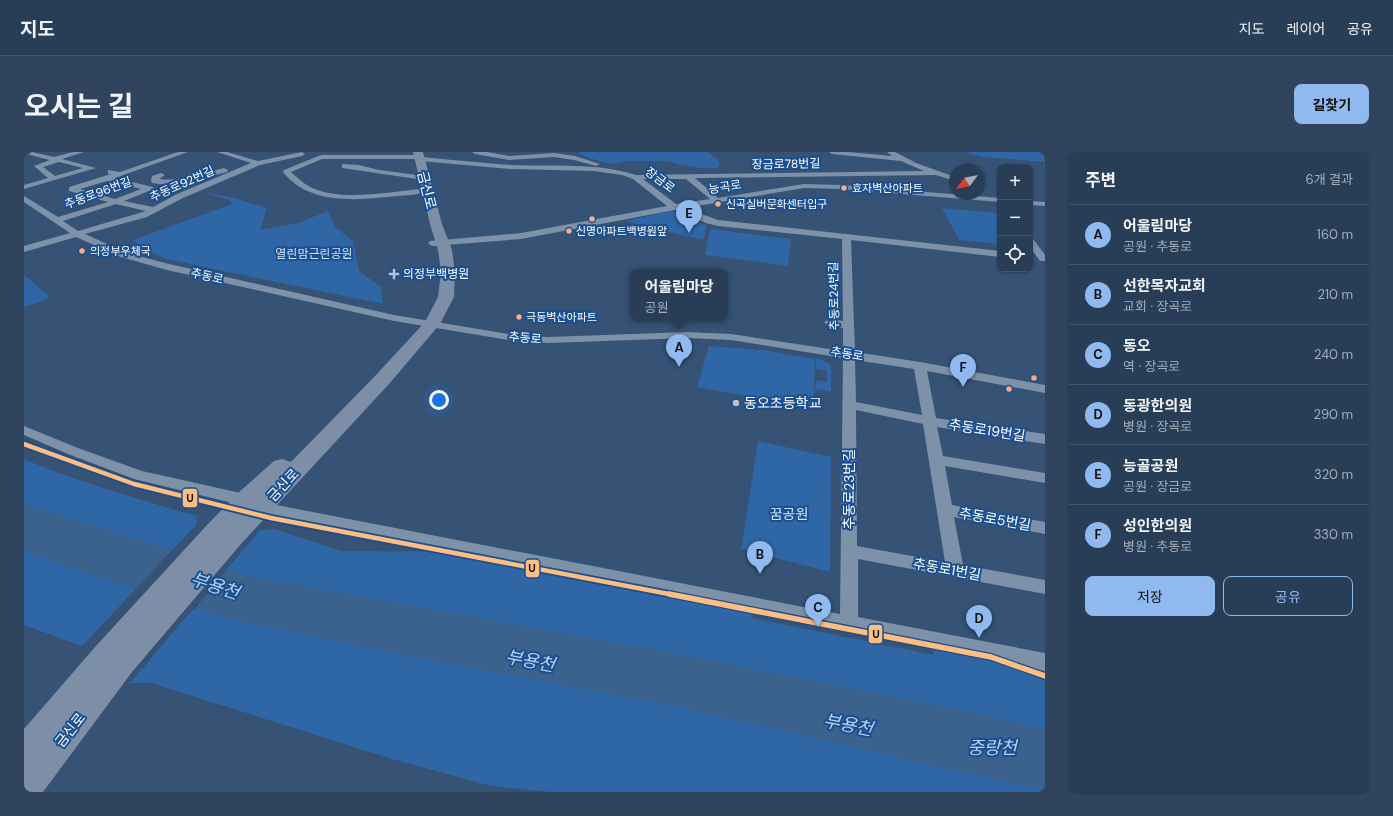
<!DOCTYPE html>
<html lang="ko">
<head>
<meta charset="utf-8">
<style>
	body { margin:0; font-family:"DM Sans","Noto Sans KR",sans-serif; background:#30455d; color:#f1f3f6 }
	.controls { position:absolute; right:12px; top:12px; display:grid; overflow:hidden; border-radius:8px; box-shadow:0 1px 3px #0004 }
	.controls button { width:36px; height:36px; display:grid; place-items:center; padding:0; border:0; border-bottom:1px solid #44576d; background:#283e57; color:#f1f3f6; font:20px sans-serif }
	.compass { position:absolute; left:925px; top:12px; width:36px; height:36px; border-radius:50%; background:#283e57; box-shadow:0 1px 3px #0004; rotate:238deg }
	.you { position:absolute; left:415px; top:248px; width:14px; height:14px; margin:-10px; border:3px solid #fff; border-radius:50%; background:#1a73e8; box-shadow:0 0 0 6px #1a73e833 }
	.badge { display:grid; place-items:center; width:26px; height:26px; border-radius:50%; background:#90b9f0; color:#111; font-size:13px; font-weight:700 }
	.pin { position:absolute; translate:-50% -33px; filter:drop-shadow(0 1px 2px #0008) }
	.pin::after { content:''; position:absolute; top:21px; width:14px; height:12px; background:inherit; clip-path:polygon(0 0,100% 0,50% 100%) }
	.popup { position:absolute; left:606px; top:117px; width:98px; height:52px; box-sizing:border-box; display:grid; place-content:center; border-radius:8px; background:#283e57; filter:drop-shadow(0 1px 3px #0005); font-size:13px; white-space:nowrap; color:#a5aeba }
	.popup b { font-size:15px; color:#f1f3f6 }
	.popup::after { content:''; position:absolute; left:50%; top:100%; margin-left:-8px; border:8px solid transparent; border-top-color:#283e57 }
	.list { margin:0; padding:0; list-style:none }
	h2 { display:flex; justify-content:space-between; align-items:center; height:52px; margin:0; padding:0 16px; font-size:17px }
	h2 small { font-size:13px; font-weight:400; color:#a5aeba }
	.list li { display:grid; grid-template-columns:26px 1fr auto; gap:12px; align-items:center; box-sizing:border-box; height:60px; padding:0 16px; border-top:1px solid #44576d }
	.list b { display:block; font-size:15px; white-space:nowrap }
	.list p { margin:0; font-size:13px; white-space:nowrap; color:#a5aeba }
	.list em { font-size:13px; font-style:normal; color:#a5aeba }
	.actions { display:flex; gap:8px; padding:12px 16px }
	.actions a { flex:1; padding:9px 0; border:1px solid #90b9f0; border-radius:8px; text-align:center; font-size:14px; color:#90b9f0 }
	.actions .main { background:#90b9f0; color:#111 }
	.icon { flex:none; width:22px; height:22px; fill:none; stroke:currentColor; stroke-width:2; stroke-linecap:round; stroke-linejoin:round }
	.map { position:relative; flex:none; width:1021px; height:640px; overflow:hidden; border-radius:8px }
	header { display:flex; align-items:center; gap:24px; box-sizing:border-box; height:56px; padding:0 20px; background:#283e57; border-bottom:1px solid #44576d }
	header strong { font-size:19px }
	nav { display:flex; gap:22px; margin-inline-start:auto; font-size:14px }
	.intro { display:flex; align-items:center; justify-content:space-between; box-sizing:border-box; height:96px; padding:0 24px }
	h1 { margin:0; font-size:28px }
	.button { padding:10px 18px; border-radius:8px; background:#90b9f0; color:#111; font-size:14px; font-weight:700 }
	main { display:flex; gap:24px; padding:0 24px }
	aside { flex:1; background:#283e57; border-radius:8px; box-shadow:0 1px 3px #0004 }
	.map>svg:first-child { display:block }
	.green { fill:#2f66a5 }
	.water { fill:#3b618d }
	.pier { fill:#365274 }
	.lines { fill:none; stroke-linecap:round; stroke-linejoin:round }
	.street { fill:#7d92a8; fill-rule:evenodd }
	.primary { fill:#7d8ea7; fill-rule:evenodd }
	.rail-1-far1-casing { stroke:#1b4f8f; stroke-width:8 }
	.rail-1-casing { stroke:#1b4f8f; stroke-width:8 }
	.rail-1-far1 { stroke:#ffbd80; stroke-width:4.5 }
	.rail-1 { stroke:#ffbd80; stroke-width:5.5 }
	.bus-dot { fill:#ffa980; stroke:#1b4f8f; stroke-width:1.5 }
	.poi-dot { fill:#b9c2ce; stroke:#1b4f8f; stroke-width:1.5 }
	.labels { text-anchor:middle; dominant-baseline:central; stroke-width:4; stroke-linejoin:round; paint-order:stroke }
	.far-bus-label { font-size:11px; fill:#fff; stroke:#1b4f8f; text-anchor:start }
	.far-street-label { font-size:12px; fill:#fff; stroke:#1b4f8f }
	.far-park-label { font-size:12px; fill:#cfe3fa; stroke:#1b4f8f }
	.far-poi-label { font-size:12px; fill:#fff; stroke:#1b4f8f; text-anchor:start }
	.street-label { font-size:14px; fill:#fff; stroke:#1b4f8f }
	.poi-label { font-size:14px; fill:#fff; stroke:#1b4f8f; text-anchor:start }
	.park-label { font-size:14px; fill:#cfe3fa; stroke:#1b4f8f }
	.near-water-label { font-size:18px; font-style:italic; fill:#b5d3f5; stroke:#1b4f8f }
	.line-badge { stroke:#1b4f8f; stroke-width:1.5 }
	.pale-badge-label { font-size:11px; text-anchor:middle; font-weight:bold; fill:#111 }
</style>
</head>
<body>
<header>
<strong>지도</strong>
<nav><a>지도</a><a>레이어</a><a>공유</a></nav>
</header>
<div class="intro"><h1>오시는 길</h1><a class="button">길찾기</a></div>
<main>
<div class="map">
<svg width="1021" height="640" viewBox="0 0 1021 640">
	<rect width="100%" height="100%" fill="#365274"/>
	<g class="green">
		<path d="M553,0H684L696,10L694,16H675L657,13L643,9H602L587,12L565,6Z"/>
		<path d="M940,0H1021V10L958,5Z"/>
		<path d="M179,40L210,46L243,56L236,78L274,71L304,59L311,75L329,89L335,119L357,135L359,152L142,107L122,98L109,88L208,52L205,48Z"/>
		<path d="M918,56L974,61L976,64V92L935,88Z"/>
		<path d="M647,59C655,60 672,70 683,73L679,88L602,69Z"/>
		<path d="M686,77L767,87L764,114L681,103Z"/>
		<path d="M0,123L25,144L21,148L0,155Z"/>
		<path d="M685,194L739,198L791,207L789,257L673,235Z"/>
		<path d="M792,205L807,213V240L791,237L792,228L803,230V219L792,217Z"/>
		<path d="M734,289L807,305L806,420L717,397Z"/>
		<path d="M0,307C56,331 115,347 173,364L172,373L58,494L0,473Z"/>
		<path d="M250,377L318,399L499,400L633,426L729,447L728,466L910,503L907,484L1021,512V640H527L467,634L368,607L127,531H106L236,378Z"/>
	</g>
	<path class="water" d="M0,352L115,388L213,422L654,502L970,565L1021,578V639L651,554L405,508L214,469L74,425L0,399Z"/>
	<path class="pier" d="M149,397L204,416L170,458L110,439Z"/>
	<g class="lines">
		<g class="street">
			<path d="M8,0L30,5L49,0H60L38,7L72,16L0,37V33L24,26L10,14L26,8L6,3L5,2ZM35,10L59,16L31,24L19,15Z"/>
			<path d="M154,0H164L91,26L129,35L130,37L100,49L129,55L153,42L227,11L193,0H203L234,9L278,0L281,2L278,4L236,13L159,46L123,65L61,82L103,101L145,112L370,163L490,183L524,185L664,180L707,182L819,199V176L802,172L800,170L806,167L819,169L818,87L694,74L682,71L651,58L497,87L409,94L406,93L404,91L406,89L497,81L643,54L609,27L598,23L570,19L487,17L396,9L393,7H298L267,20C273,25 279,31 286,35C316,50 364,40 396,37L400,39C394,44 381,43 373,44C335,48 286,54 259,20L260,18L297,3H395L398,5C428,8 458,11 487,13C529,15 572,10 612,23L900,19L877,9L808,2L805,0H824L868,4L863,0H871L892,11L931,25V29L912,23L671,26L694,46L780,32L817,33L976,46V50L817,37L780,36L661,56L694,68L976,99V105L827,88L831,200L896,210L1021,233V241L903,219L912,266L1021,282V292L913,275L919,304L1021,321V331L921,314L928,353L1021,370V382L930,365L939,413L1021,428V442L834,407V465L1021,501V519L231,360L229,356L231,352L237,350L816,462L819,206L707,188L664,186L524,191L490,189L370,169L143,118L97,105L52,85L0,100V94L46,81L0,50V44L34,65L84,50L45,39V35L87,22H84V18L96,20ZM619,27H662L686,47L652,52ZM83,29L117,37L91,47L56,37ZM92,52L122,59L54,79L39,69ZM831,208L890,217L898,263L832,250ZM832,258L899,272L921,410L833,394Z"/>
			<path d="M448,0H463L485,4L530,1L551,4L576,12L572,14L550,8L530,5L485,8L451,2Z"/>
			<path d="M318,12L335,13L355,18L393,23L397,25L393,27L318,16Z"/>
			<path d="M200,16L204,18L203,20C179,26 153,36 128,31L127,29L128,24L137,21L141,23L135,27C157,30 179,21 200,16Z"/>
			<path d="M1006,49L1021,50V54L1006,53Z"/>
			<path d="M1006,86L1009,87L1021,103V109H1016L1006,95Z"/>
			<path d="M0,274L54,296L118,319L221,342L227,344L229,348L227,352L221,354L110,327L44,302L0,283Z"/>
		</g>
		<path class="primary" d="M389,0H399L418,72L428,98L431,120L430,145L416,172L365,232L217,392L108,520L19,640H0V577L71,495L183,373L213,342L250,309L258,307L267,310L351,224L401,170L414,145L417,120L414,98L406,72Z"/>
		<g class="rail-1-far1-casing">
			<path id="rail-1-far1" d="M0,292L110,332L247,366L650,443"/>
		</g>
		<g class="rail-1-casing">
			<path id="rail-1" d="M645,442L967,505L1021,524"/>
		</g>
		<use href="#rail-1-far1" class="rail-1-far1"/>
		<use href="#rail-1" class="rail-1"/>
	</g>
	<g class="bus-dot">
		<circle cx="820" cy="36" r="3.5"/>
		<circle cx="694" cy="52" r="3.5"/>
		<circle cx="568" cy="67" r="3.5"/>
		<circle cx="545" cy="79" r="3.5"/>
		<circle cx="58" cy="99" r="3.5"/>
		<circle cx="495" cy="165" r="3.5"/>
		<circle cx="1010" cy="226" r="3.5"/>
		<circle cx="985" cy="237" r="3.5"/>
	</g>
	<g class="poi-dot">
		<path d="M368 116h4v4h4v4h-4v4h-4v-4h-4v-4h4z"/>
		<circle cx="712" cy="251" r="4"/>
	</g>
	<g class="labels">
		<g class="far-bus-label">
			<text x="828" y="36">효자벽산아파트</text>
			<text x="702" y="52">신곡실버문화센터입구</text>
			<text x="552" y="79">신명아파트백병원앞</text>
			<text x="66" y="99">의정부우체국</text>
			<text x="502" y="165">극동벽산아파트</text>
		</g>
		<g class="far-street-label">
			<text transform="translate(762 12) rotate(-1)">장금로78번길</text>
			<text transform="translate(636 28) rotate(37)">장금로</text>
			<text transform="translate(158 32) rotate(-24)">추동로92번길</text>
			<text transform="translate(701 35) rotate(-9)">능곡로</text>
			<text transform="translate(74 41) rotate(-20)">추동로96번길</text>
			<text transform="translate(183 124) rotate(13)">추동로</text>
			<text transform="translate(810 144) rotate(-91)">추동로24번길</text>
			<text transform="translate(501 186) rotate(5)">추동로</text>
			<text transform="translate(823 202) rotate(9)">추동로</text>
		</g>
		<g class="far-park-label">
			<text x="290" y="102">열린맘근린공원</text>
		</g>
		<g class="far-poi-label">
			<text x="379" y="122">의정부백병원</text>
		</g>
		<g class="street-label">
			<text transform="translate(403 38) rotate(76)">금신로</text>
			<text transform="translate(963 278) rotate(9)">추동로19번길</text>
			<text transform="translate(259 333) rotate(-47)">금신로</text>
			<text transform="translate(825 337) rotate(-90)">추동로23번길</text>
			<text transform="translate(971 367) rotate(10)">추동로5번길</text>
			<text transform="translate(923 417) rotate(10)">추동로1번길</text>
			<text transform="translate(46 578) rotate(-52)">금신로</text>
		</g>
		<g class="poi-label">
			<text x="720" y="251">동오초등학교</text>
		</g>
		<g class="park-label">
			<text x="765" y="362">꿈공원</text>
		</g>
		<g class="near-water-label">
			<text transform="translate(191 434) rotate(18)">부용천</text>
			<text transform="translate(506 509) rotate(11)">부용천</text>
			<text transform="translate(824 573) rotate(11)">부용천</text>
			<text x="968" y="596">중랑천</text>
		</g>
	</g>
	<g class="line-badge">
		<rect x="158" y="336" width="16" height="20" rx="4" fill="#ffbd80"/>
		<rect x="501" y="407" width="15" height="19" rx="4" fill="#ffbd80"/>
		<rect x="844" y="472" width="15" height="20" rx="4" fill="#ffbd80"/>
	</g>
	<g class="pale-badge-label">
		<text x="166" y="350">U</text>
		<text x="508" y="420">U</text>
		<text x="852" y="486">U</text>
	</g>
</svg>
<div class="controls">
<button>+</button>
<button>−</button>
<button><svg class="icon" aria-label="locate" viewBox="0 0 24 24"><circle cx="12" cy="12" r="6"/><path d="M12 2v4M12 18v4M2 12h4M18 12h4"/></svg></button>
</div>
<svg class="compass" viewBox="-18 -18 36 36"><path d="M0-13l5 13h-10z" fill="#e53935"/><path d="M0 13l5-13h-10z" fill="#a5aeba"/></svg>
<div class="you"></div>
<div class="pin badge" style="left:655px;top:215px">A</div>
<div class="popup"><b>어울림마당</b>공원</div>
<div class="pin badge" style="left:736px;top:422px">B</div>
<div class="pin badge" style="left:794px;top:475px">C</div>
<div class="pin badge" style="left:955px;top:486px">D</div>
<div class="pin badge" style="left:665px;top:81px">E</div>
<div class="pin badge" style="left:939px;top:235px">F</div>
</div>
<aside>
<h2>주변<small>6개 결과</small></h2>
<ul class="list">
<li><span class="badge">A</span><div><b>어울림마당</b><p>공원 · 추동로</p></div><em>160 m</em></li>
<li><span class="badge">B</span><div><b>선한목자교회</b><p>교회 · 장곡로</p></div><em>210 m</em></li>
<li><span class="badge">C</span><div><b>동오</b><p>역 · 장곡로</p></div><em>240 m</em></li>
<li><span class="badge">D</span><div><b>동광한의원</b><p>병원 · 장곡로</p></div><em>290 m</em></li>
<li><span class="badge">E</span><div><b>능골공원</b><p>공원 · 장금로</p></div><em>320 m</em></li>
<li><span class="badge">F</span><div><b>성인한의원</b><p>병원 · 추동로</p></div><em>330 m</em></li>
</ul>
<div class="actions"><a class="main">저장</a><a>공유</a></div>
</aside>
</main>
</body>
</html>
